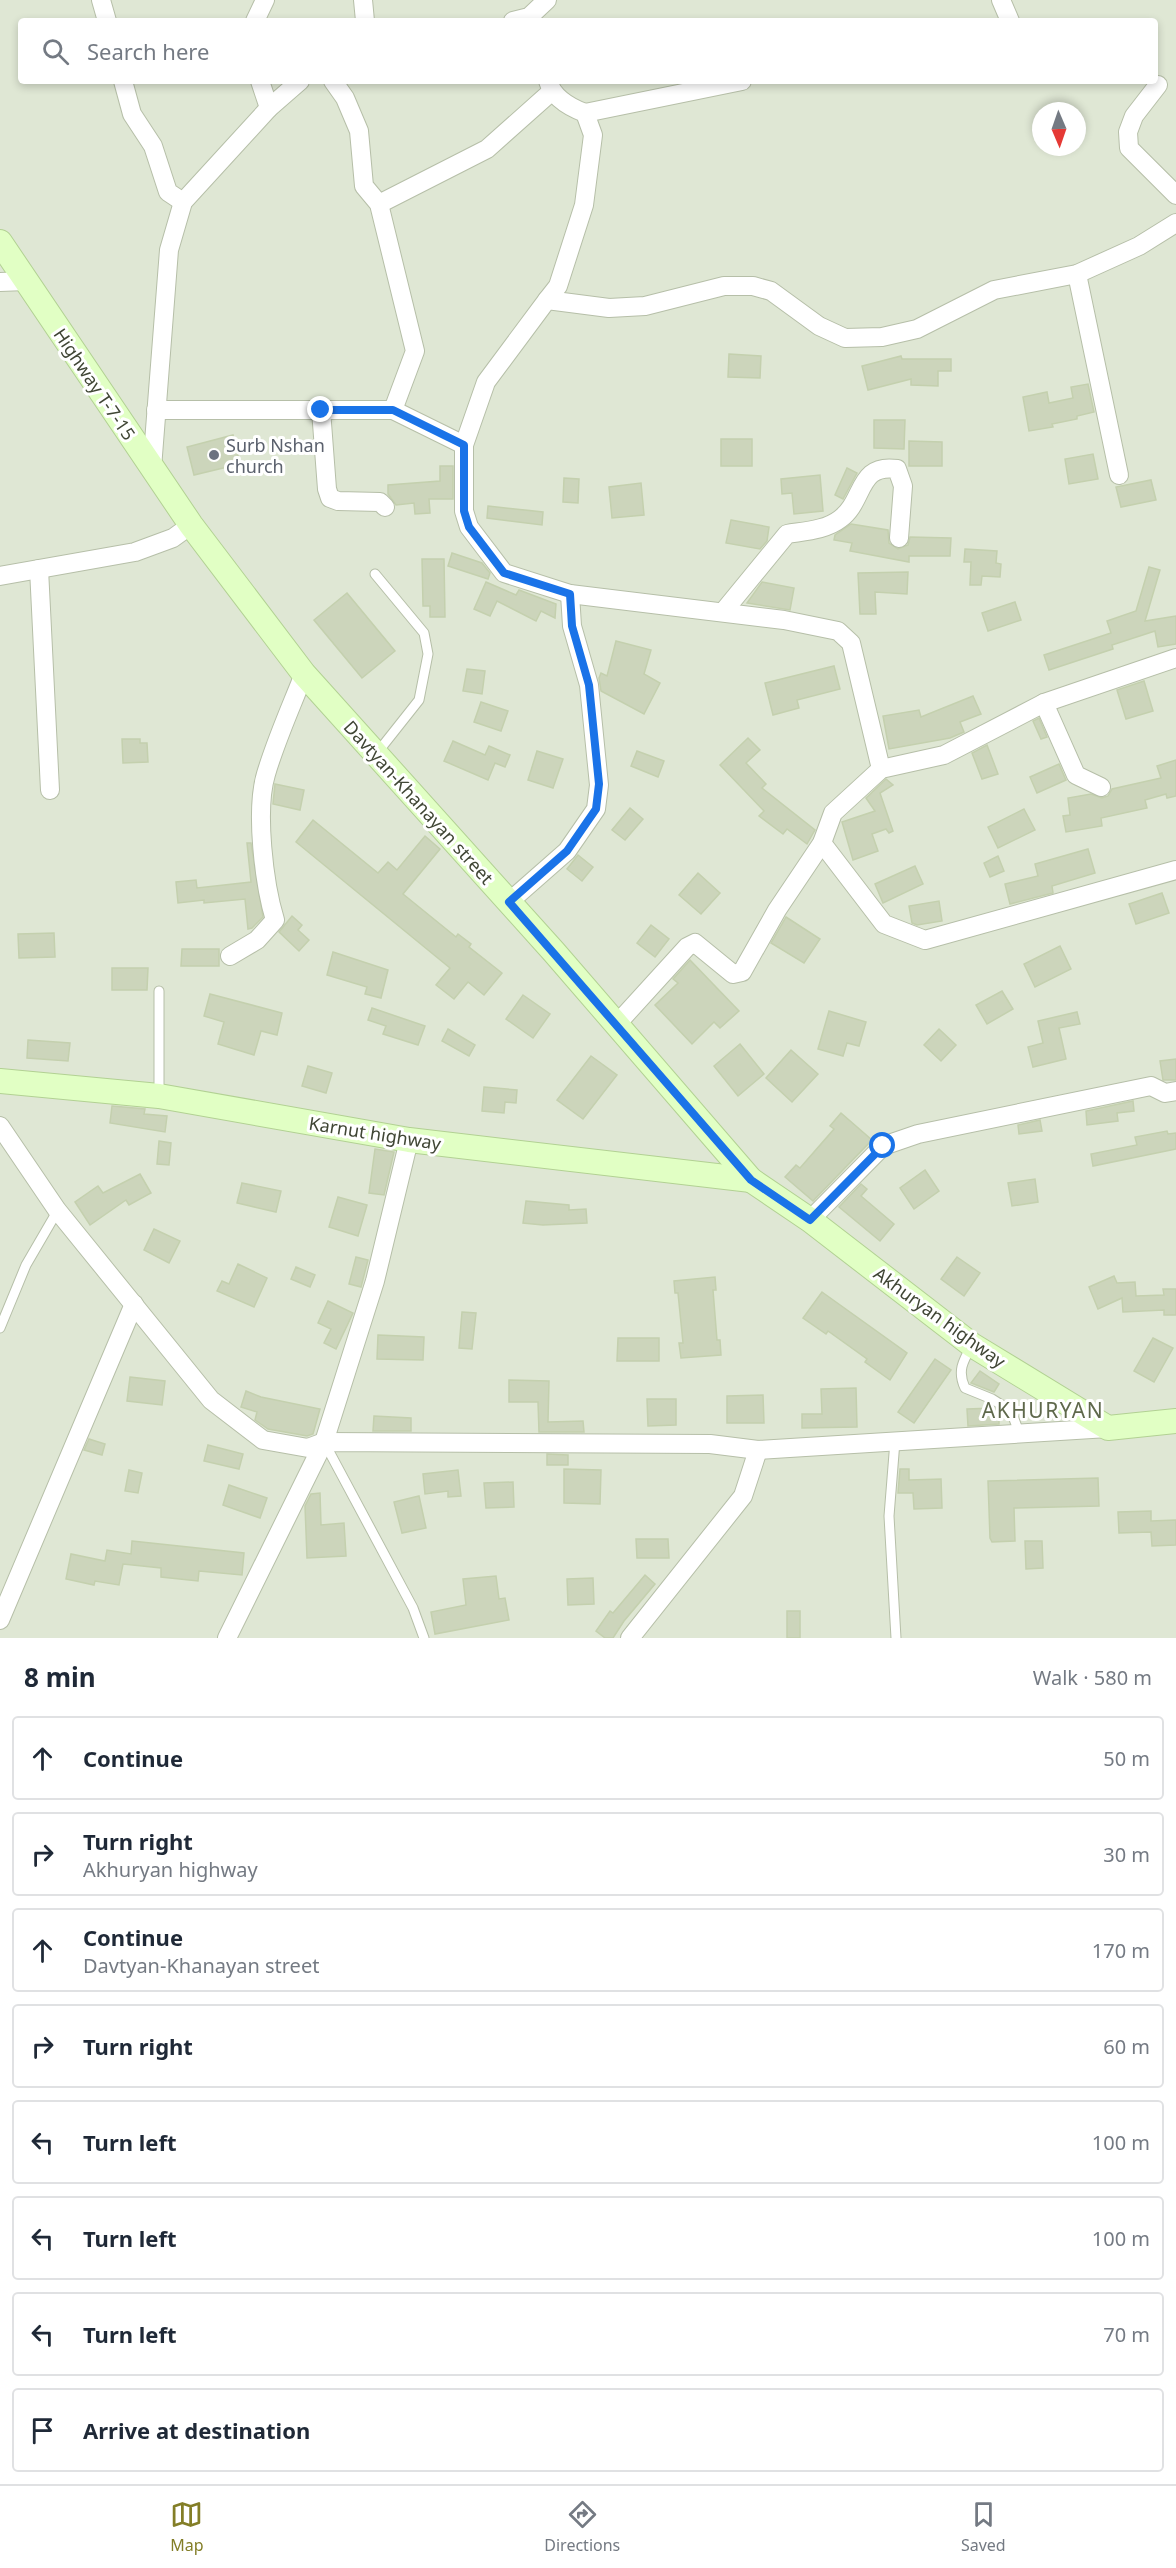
<!DOCTYPE html>
<html lang="en">
<head>
<meta charset="utf-8">
<style>
	body { margin:0; font-family:"Noto Sans",sans-serif; background:#f6f6f7; color:#1f2937 }
	.compass { position:absolute; left:1032px; top:102px; width:54px; height:54px; border-radius:50%; background:#fff; box-shadow:0 3px 9px #0003; rotate:178deg }
	.stop { position:absolute; width:18px; height:18px; margin:-14px; border:4px solid #1a73e8; border-radius:50%; background:#fff }
	.stop.end { background:#1a73e8; border-color:#fff; box-shadow:0 2px 6px #0008 }
	.list { margin:0; padding:0; list-style:none }
	h2 { display:flex; justify-content:space-between; align-items:center; height:78px; margin:0; padding:0 24px; font-size:26px }
	h2 small { font-size:20px; font-weight:400; color:#747a83 }
	.list li { display:grid; grid-template-columns:39px 1fr auto; gap:18px; align-items:center; box-sizing:border-box; height:84px; margin:0 12px 12px; padding:0 12px; border:2px solid #e0e1e3; border-radius:6px }
	.list b { display:block; font-size:22px; white-space:nowrap }
	.list p { margin:0; font-size:20px; white-space:nowrap; color:#747a83 }
	.list em { font-size:20px; font-style:normal; color:#747a83 }
	.icon { flex:none; width:33px; height:33px; fill:none; stroke:currentColor; stroke-width:2; stroke-linecap:round; stroke-linejoin:round }
	.map { position:relative; flex:none; width:1176px; height:1638px; overflow:hidden }
	.search { position:absolute; background:#fff; box-shadow:0 3px 9px #0003; left:18px; right:18px; top:18px; height:66px; display:flex; align-items:center; gap:15px; box-sizing:border-box; padding:0 21px; border-radius:6px; color:#747a83; font-size:22px }
	.sheet { height:846px; background:#fff }
	nav { display:flex; justify-content:space-around; align-items:center; box-sizing:border-box; height:84px; border-top:2px solid #e0e1e3; background:#fff; font-size:16px; color:#747a83 }
	nav a { display:grid; justify-items:center; gap:3px }
	nav .on { color:#837e27 }
	.map>svg:first-child { display:block }
	.residential { fill:#dfe7d4; fill-rule:evenodd }
	.building { fill:#ccd5bb; stroke:#c4d0ae; stroke-width:1.5 }
	.lines { fill:none; stroke-linecap:round; stroke-linejoin:round }
	.lane-casing { stroke:#b6bfa8; stroke-width:11 }
	.street-casing { stroke:#b6bfa8; stroke-width:20 }
	.secondary-casing { stroke:#b2d193; stroke-width:26 }
	.lane { stroke:#fff; stroke-width:9 }
	.street { stroke:#fff; stroke-width:18 }
	.secondary { stroke:#e1ffc4; stroke-width:24 }
	.route { stroke:#1a73e8; stroke-width:8 }
	.worship-dot { fill:#6b7280; stroke:#fff; stroke-width:2 }
	.labels { text-anchor:middle; dominant-baseline:central; stroke-width:6; stroke-linejoin:round; paint-order:stroke }
	.street-label { font-size:18px; fill:#404635; stroke:#fff }
	.worship-label { font-size:18px; fill:#5b616d; stroke:#fff; text-anchor:start }
	.quarter-label { font-size:21px; letter-spacing:1.5px; fill:#5f694c; stroke:#fff }
</style>
</head>
<body>
<div class="map">
<svg width="1176" height="1638" viewBox="0 0 1176 1638">
	<rect width="100%" height="100%" fill="#edf3e6"/>
	<path class="residential" d="M0,0H1176V1638H0ZM21,21H1155V81H21ZM1041,111H1077V147H1041Z"/>
	<g class="building">
		<path d="M729,354L761,356L760,378L728,377Z"/>
		<path d="M901,356L902,359H951V371H938V386L911,385V379L868,390L862,366Z"/>
		<path d="M1088,384L1094,412L1077,416V419L1052,424L1053,427L1029,431L1023,397L1047,392L1049,403L1073,398L1071,387Z"/>
		<path d="M874,420H905L904,449L874,448Z"/>
		<path d="M233,435L240,464L194,475L187,447Z"/>
		<rect x="721" y="439" width="31" height="27"/>
		<path d="M909,441L942,442V466H909Z"/>
		<path d="M1093,454L1098,479L1069,484L1065,459Z"/>
		<path d="M440,466H453V499H429L430,513L415,514L414,503L396,505L388,494V485L440,481Z"/>
		<path d="M847,468L857,473L843,499L835,495Z"/>
		<path d="M820,475L823,511L794,514L792,493L782,494L781,479Z"/>
		<path d="M564,478L579,479L578,503L563,502Z"/>
		<path d="M1151,480L1156,500L1121,507L1116,487Z"/>
		<path d="M641,483L644,515L612,518L609,487Z"/>
		<path d="M488,506L543,512L542,525L487,518Z"/>
		<path d="M731,520L769,527L767,541L760,549L726,543Z"/>
		<path d="M851,524L888,530L889,543L898,549L908,545L910,537L951,538L950,556H909V562L850,551L852,543L834,540L835,535Z"/>
		<path d="M965,549L997,551L996,563L1001,564L1000,577L982,576L981,585H970L971,562H964Z"/>
		<path d="M452,553L482,563L490,573L488,579L448,566Z"/>
		<path d="M422,559H444L445,617H430V606H423Z"/>
		<path d="M1149,567L1160,570L1145,621L1176,616V644L1158,647L1155,631L1112,645L1113,649L1049,670L1044,655L1111,633L1107,621L1136,611Z"/>
		<path d="M908,572L907,594L875,592L876,614H860L858,573Z"/>
		<path d="M486,582L516,595L519,590L556,604L555,618L541,611L536,621L497,601L490,616L474,609Z"/>
		<path d="M762,582L794,588L790,610L747,603Z"/>
		<path d="M347,593L395,651L362,678L314,620Z"/>
		<path d="M1015,602L1021,620L988,631L982,613Z"/>
		<path d="M616,641L651,650L644,674L660,683L644,714L601,691L599,678L601,673L607,676Z"/>
		<path d="M834,666L840,689L797,700L799,708L773,715L765,683Z"/>
		<path d="M467,669L485,671L482,694L463,691Z"/>
		<path d="M1144,681L1153,711L1126,719L1117,690Z"/>
		<path d="M973,696L981,714L960,722L964,732L950,738L889,749L883,716L919,710L921,717Z"/>
		<path d="M481,702L508,711L501,731L474,722Z"/>
		<path d="M1039,718L1047,737L1041,739L1033,721Z"/>
		<path d="M748,738L760,750L746,763L766,784L762,788L815,830L807,844L787,829L783,834L759,816L764,811L720,765Z"/>
		<path d="M122,739H140V743H147L148,762L123,763Z"/>
		<path d="M453,741L485,755L489,746L510,755L505,767L495,763L488,780L444,761Z"/>
		<path d="M987,745L998,774L982,779L972,753Z"/>
		<path d="M537,751L563,759L553,788L528,780Z"/>
		<path d="M637,751L664,761L658,777L631,766Z"/>
		<path d="M1176,760V796L1167,798L1166,794L1145,800L1147,808L1101,818L1102,826L1066,832L1063,816L1070,815L1068,798L1091,794L1102,798L1108,796L1112,789L1161,778L1157,766Z"/>
		<path d="M1059,764L1066,780L1037,793L1030,777Z"/>
		<path d="M886,779L893,785L880,793L893,831L889,833L886,829L872,834L878,851L853,860L842,822L875,811L866,798Z"/>
		<path d="M275,784L304,790L300,810L273,804Z"/>
		<path d="M630,808L643,819L625,840L612,830Z"/>
		<path d="M1024,809L1035,830L998,848L988,827Z"/>
		<path d="M313,820L378,873L388,862L397,870L425,836L440,849L403,894L456,937L458,934L471,944L469,947L502,973L484,995L468,982L454,999L436,985L450,968L296,842Z"/>
		<path d="M247,843H251L263,917L252,928L248,929L245,899L204,903V900L178,903L176,882L196,880L197,888L251,882Z"/>
		<path d="M1088,849L1095,873L1052,886L1053,893L1010,904L1005,884L1038,876L1035,864Z"/>
		<path d="M578,855L593,867L582,881L567,869Z"/>
		<path d="M998,856L1004,871L990,877L984,863Z"/>
		<path d="M915,866L923,884L883,903L875,884Z"/>
		<path d="M698,873L720,893L701,914L679,895Z"/>
		<path d="M1162,893L1169,913L1136,924L1129,904Z"/>
		<path d="M939,901L942,921L917,925L912,923L909,906Z"/>
		<path d="M292,916L302,925L298,930L309,940L299,951L279,932Z"/>
		<path d="M786,917L820,939L804,963L771,943Z"/>
		<path d="M651,925L669,939L655,957L637,943Z"/>
		<path d="M54,933L55,957L19,958L18,934Z"/>
		<path d="M1060,946L1071,969L1035,987L1024,964Z"/>
		<path d="M182,949H219V966H181Z"/>
		<path d="M333,952L388,970L381,998L365,994L367,987L327,975Z"/>
		<path d="M690,960L739,1011L720,1028L714,1022L692,1044L655,1005L678,983L673,979Z"/>
		<path d="M112,968H148L147,990H112Z"/>
		<path d="M1002,991L1013,1009L987,1024L976,1005Z"/>
		<path d="M210,994L282,1013L277,1035L261,1031L254,1055L218,1044L224,1022L204,1016Z"/>
		<path d="M523,995L550,1014L533,1038L506,1019Z"/>
		<path d="M372,1008L425,1026L418,1045L383,1034L386,1026L368,1020Z"/>
		<path d="M829,1011L866,1022L859,1046L847,1043L843,1056L818,1049Z"/>
		<path d="M1077,1012L1080,1024L1059,1028L1066,1059L1033,1067L1028,1047L1043,1043L1038,1021Z"/>
		<path d="M448,1029L475,1045L469,1056L442,1041Z"/>
		<path d="M939,1029L956,1045L941,1061L924,1045Z"/>
		<path d="M28,1040L70,1043L68,1061L27,1058Z"/>
		<path d="M740,1044L764,1074L738,1096L714,1066Z"/>
		<path d="M791,1050L818,1074L792,1102L766,1078Z"/>
		<path d="M591,1056L617,1075L583,1119L557,1100Z"/>
		<path d="M1176,1059V1080H1163L1160,1061Z"/>
		<path d="M308,1066L332,1073L326,1093L302,1086Z"/>
		<path d="M484,1087L517,1090L516,1103L505,1102L504,1113L482,1111Z"/>
		<path d="M1133,1101L1134,1111L1117,1113L1118,1121L1087,1125L1086,1111Z"/>
		<path d="M112,1106L145,1109L144,1114L167,1116L165,1132L110,1123Z"/>
		<path d="M841,1113L872,1140L813,1201L785,1177L796,1165L800,1168L834,1129L830,1126Z"/>
		<path d="M1040,1120L1042,1131L1019,1134L1018,1125Z"/>
		<path d="M1167,1131L1168,1134L1176,1133V1149L1093,1166L1091,1154L1137,1145L1135,1137Z"/>
		<path d="M159,1141L171,1143L169,1165L157,1164Z"/>
		<path d="M375,1149L394,1152L384,1195L369,1193Z"/>
		<path d="M925,1170L939,1191L914,1209L900,1188Z"/>
		<path d="M140,1174L151,1193L129,1205L126,1200L90,1225L75,1202L98,1186L103,1193Z"/>
		<path d="M1035,1179L1038,1202L1012,1206L1008,1183Z"/>
		<path d="M242,1183L281,1191L276,1212L237,1203Z"/>
		<path d="M861,1184L867,1189L861,1196L894,1224L880,1241L839,1207Z"/>
		<path d="M338,1197L367,1205L358,1236L329,1227Z"/>
		<path d="M526,1201L569,1205V1210L586,1209L587,1223L543,1225L523,1223Z"/>
		<path d="M154,1229L180,1241L169,1263L144,1250Z"/>
		<path d="M356,1257L368,1260L361,1287L349,1284Z"/>
		<path d="M957,1257L980,1273L964,1296L941,1279Z"/>
		<path d="M238,1264L267,1278L254,1307L217,1291L222,1281L229,1284Z"/>
		<path d="M296,1267L315,1275L310,1287L291,1279Z"/>
		<path d="M1114,1276L1117,1283L1135,1282L1136,1296L1164,1295L1163,1289H1176V1315H1164V1310L1123,1312L1122,1298L1098,1309L1089,1287Z"/>
		<path d="M715,1277L716,1290H713L717,1340H720L721,1355L681,1358L679,1343H683L678,1293H675L674,1281Z"/>
		<path d="M822,1292L907,1353L890,1380L865,1362L867,1359L828,1331L826,1334L803,1318Z"/>
		<path d="M328,1301L353,1313L336,1349L324,1343L331,1329L318,1323Z"/>
		<path d="M462,1312L476,1313L472,1349L459,1348Z"/>
		<path d="M378,1335L424,1337L423,1360L377,1359Z"/>
		<path d="M618,1338H659V1361H617Z"/>
		<path d="M1153,1338L1173,1348L1154,1382L1134,1371Z"/>
		<path d="M935,1359L951,1370L914,1423L898,1412Z"/>
		<path d="M980,1371L999,1384L994,1392L971,1383Z"/>
		<path d="M130,1377L165,1381L162,1405L127,1401Z"/>
		<path d="M509,1380L549,1381L548,1422L583,1421L584,1432H539L538,1402H509Z"/>
		<path d="M856,1388L857,1427L802,1428V1414H822L821,1389Z"/>
		<path d="M246,1391L261,1397L320,1409L313,1434L307,1436L268,1429L255,1420L257,1412L241,1407Z"/>
		<path d="M763,1395L764,1423H727V1396Z"/>
		<path d="M647,1399H676V1425L648,1426Z"/>
		<path d="M994,1408L999,1411V1424L968,1426L967,1409Z"/>
		<path d="M374,1416L411,1418V1431H373Z"/>
		<path d="M89,1439L105,1444L102,1455L84,1450Z"/>
		<path d="M208,1445L243,1454L239,1469L204,1461Z"/>
		<path d="M547,1454L568,1455V1465H547Z"/>
		<path d="M564,1469L601,1470L600,1504L564,1503Z"/>
		<path d="M900,1469H909V1480L941,1479L942,1508L914,1509L913,1493H898Z"/>
		<path d="M129,1470L142,1473L138,1493L125,1491Z"/>
		<path d="M458,1470L461,1496L448,1497V1491L425,1494L423,1474Z"/>
		<path d="M1098,1478L1099,1506L1014,1508L1015,1541L992,1542L990,1538L988,1481Z"/>
		<path d="M513,1482L514,1507L486,1508L484,1483Z"/>
		<path d="M229,1485L267,1498L260,1518L223,1505Z"/>
		<path d="M320,1493L321,1525L344,1523L346,1556L307,1558L305,1506L311,1494Z"/>
		<path d="M419,1496L426,1528L402,1533L394,1502Z"/>
		<path d="M1151,1511V1521L1176,1520V1545L1152,1546L1151,1532L1119,1533L1118,1512Z"/>
		<path d="M636,1539H668L669,1558H637Z"/>
		<path d="M132,1541L244,1553L242,1575L199,1571L198,1581L161,1577V1568L123,1564L119,1585L95,1581L94,1585L66,1579L71,1554L105,1561L107,1550L131,1554Z"/>
		<path d="M1025,1541H1042L1043,1568L1026,1569Z"/>
		<path d="M645,1575L655,1584L624,1621L613,1638H605L596,1631L610,1611L613,1613Z"/>
		<path d="M496,1576L499,1599L505,1598L509,1620L435,1634L431,1612L466,1605L463,1579Z"/>
		<path d="M593,1578L594,1604L568,1605L567,1579Z"/>
		<rect x="787" y="1611" width="13" height="27"/>
	</g>
	<g class="lines">
		<g class="lane-casing">
			<g id="lane">
				<path d="M375,574L424,633L428,654L419,700L377,753"/>
				<path d="M159,1094V991"/>
				<path d="M0,1328L26,1265L58,1210"/>
				<path d="M972,1345C963,1361 957,1371 965,1388L992,1399L1011,1411L1020,1435"/>
				<path d="M895,1441L889,1516L896,1638"/>
				<path d="M324,1442L413,1608L424,1638"/>
			</g>
		</g>
		<g class="street-casing">
			<g id="street">
				<path d="M101,0L107,21"/>
				<path d="M363,0L365,21"/>
				<path d="M1001,0L1010,21"/>
				<path d="M255,21L265,0"/>
				<path d="M513,21L529,17L547,0"/>
				<path d="M123,81L132,114L153,146L168,192L183,202"/>
				<path d="M260,81L269,108"/>
				<path d="M333,81L345,98L359,131L364,186L379,204L415,351L393,410"/>
				<path d="M1158,85L1134,116L1128,132L1129,148L1176,195"/>
				<path d="M585,113L742,81"/>
				<path d="M379,204L487,149L551,92"/>
				<path d="M1077,274L1119,475"/>
				<path d="M0,282L26,281"/>
				<path d="M547,300L558,286L584,205L593,135L585,113C569,107 553,98 548,81"/>
				<path d="M156,410H393L464,445"/>
				<path d="M321,410L327,489L330,498L338,501L380,502L385,507"/>
				<path d="M152,468L169,250L183,202L269,108L300,81"/>
				<path d="M39,569L50,790"/>
				<path d="M0,576L135,552L173,538L191,525"/>
				<path d="M723,612L787,534C805,531 826,530 840,519C865,501 857,463 897,469L903,486L899,538"/>
				<path d="M1044,703L1076,775L1101,787"/>
				<path d="M881,769L851,643L838,631L784,620L570,594L504,573L469,527L464,511V445L486,382L547,300L609,308L645,306L724,286H753L771,291L819,326L845,338L882,337L917,329L994,290L1077,274L1139,246L1176,223"/>
				<path d="M822,843L884,924L925,940L1176,870"/>
				<path d="M509,902L567,851L596,809L599,785L589,685L572,626L570,594"/>
				<path d="M230,956L257,940L275,920C264,884 255,810 266,774C276,740 291,707 304,674"/>
				<path d="M616,1025L687,947L695,943L733,974L742,972L777,910L822,843L833,813L881,769L944,755L1044,703L1176,658"/>
				<path d="M0,1126L57,1210L211,1400L263,1440L308,1448L324,1442L710,1444L758,1450L1108,1428"/>
				<path d="M810,1220L883,1146L918,1134L1151,1086L1165,1093L1176,1091"/>
				<path d="M0,1620L134,1304"/>
				<path d="M227,1638L324,1442L375,1281L409,1140"/>
				<path d="M630,1638L743,1496L758,1450"/>
			</g>
		</g>
		<g class="secondary-casing">
			<g id="secondary">
				<path d="M0,242L191,525L304,674L554,952L751,1180L810,1220L972,1345L1108,1428L1176,1421"/>
				<path d="M0,1081L159,1096L409,1140L751,1180"/>
			</g>
		</g>
		<use href="#lane" class="lane"/>
		<use href="#street" class="street"/>
		<use href="#secondary" class="secondary"/>
	</g>
	<g class="lines">
		<path class="route" d="M321,410H393L464,445V511L469,527L504,573L570,594L572,626L589,685L599,784L596,809L567,851L509,902L751,1180L810,1220L883,1146"/>
	</g>
	<circle class="worship-dot" cx="214" cy="455" r="6"/>
	<g class="labels">
		<g class="street-label">
			<text transform="translate(95 384) rotate(56)">Highway T-7-15</text>
			<text transform="translate(419 802) rotate(48)">Davtyan-Khanayan street</text>
			<text transform="translate(375 1133) rotate(9)">Karnut highway</text>
			<text transform="translate(940 1317) rotate(36)">Akhuryan highway</text>
		</g>
		<g class="worship-label">
			<text x="226" y="445">Surb Nshan<tspan x="226" dy="21">church</tspan></text>
		</g>
		<g class="quarter-label">
			<text x="1043" y="1410">AKHURYAN</text>
		</g>
	</g>
</svg>
<svg class="compass" viewBox="-18 -18 36 36"><path d="M0-13l5 13h-10z" fill="#e53935"/><path d="M0 13l5-13h-10z" fill="#747a83"/></svg>
<div class="stop" style="left:883px;top:1146px"></div>
<div class="stop end" style="left:321px;top:410px"></div>
<div class="search"><svg class="icon" aria-label="search" viewBox="0 0 24 24"><circle cx="10" cy="10" r="6"/><path d="M15 15l6 6"/></svg>Search here</div>
</div>
<section class="sheet">
<h2>8 min<small>Walk · 580 m</small></h2>
<ul class="list">
<li><svg class="icon" aria-label="ahead" viewBox="0 0 24 24"><path d="M12 20V5M6 11l6-6 6 6"/></svg><div><b>Continue</b></div><em>50 m</em></li>
<li><svg class="icon" aria-label="right" viewBox="0 0 24 24"><path d="M7 20v-9h11M14 6l5 5-5 5"/></svg><div><b>Turn right</b><p>Akhuryan highway</p></div><em>30 m</em></li>
<li><svg class="icon" aria-label="ahead" viewBox="0 0 24 24"><path d="M12 20V5M6 11l6-6 6 6"/></svg><div><b>Continue</b><p>Davtyan-Khanayan street</p></div><em>170 m</em></li>
<li><svg class="icon" aria-label="right" viewBox="0 0 24 24"><path d="M7 20v-9h11M14 6l5 5-5 5"/></svg><div><b>Turn right</b></div><em>60 m</em></li>
<li><svg class="icon" aria-label="left" viewBox="0 0 24 24"><path d="M17 20v-9H6M10 6l-5 5 5 5"/></svg><div><b>Turn left</b></div><em>100 m</em></li>
<li><svg class="icon" aria-label="left" viewBox="0 0 24 24"><path d="M17 20v-9H6M10 6l-5 5 5 5"/></svg><div><b>Turn left</b></div><em>100 m</em></li>
<li><svg class="icon" aria-label="left" viewBox="0 0 24 24"><path d="M17 20v-9H6M10 6l-5 5 5 5"/></svg><div><b>Turn left</b></div><em>70 m</em></li>
<li><svg class="icon" aria-label="arrive" viewBox="0 0 24 24"><path d="M6 21V4h12l-3 4 3 4H6"/></svg><div><b>Arrive at destination</b></div></li>
</ul>
</section>
<nav>
<a class="on"><svg class="icon" aria-label="map" viewBox="0 0 24 24"><path d="M3 6l6-2 6 2 6-2v14l-6 2-6-2-6 2zM9 4v14M15 6v14"/></svg>Map</a>
<a><svg class="icon" aria-label="directions" viewBox="0 0 24 24"><path d="M12 3l9 9-9 9-9-9zM9 14v-3h6M13 9l2 2-2 2"/></svg>Directions</a>
<a><svg class="icon" aria-label="saved" viewBox="0 0 24 24"><path d="M7 4h10v16l-5-4-5 4z"/></svg>Saved</a>
</nav>
</body>
</html>
